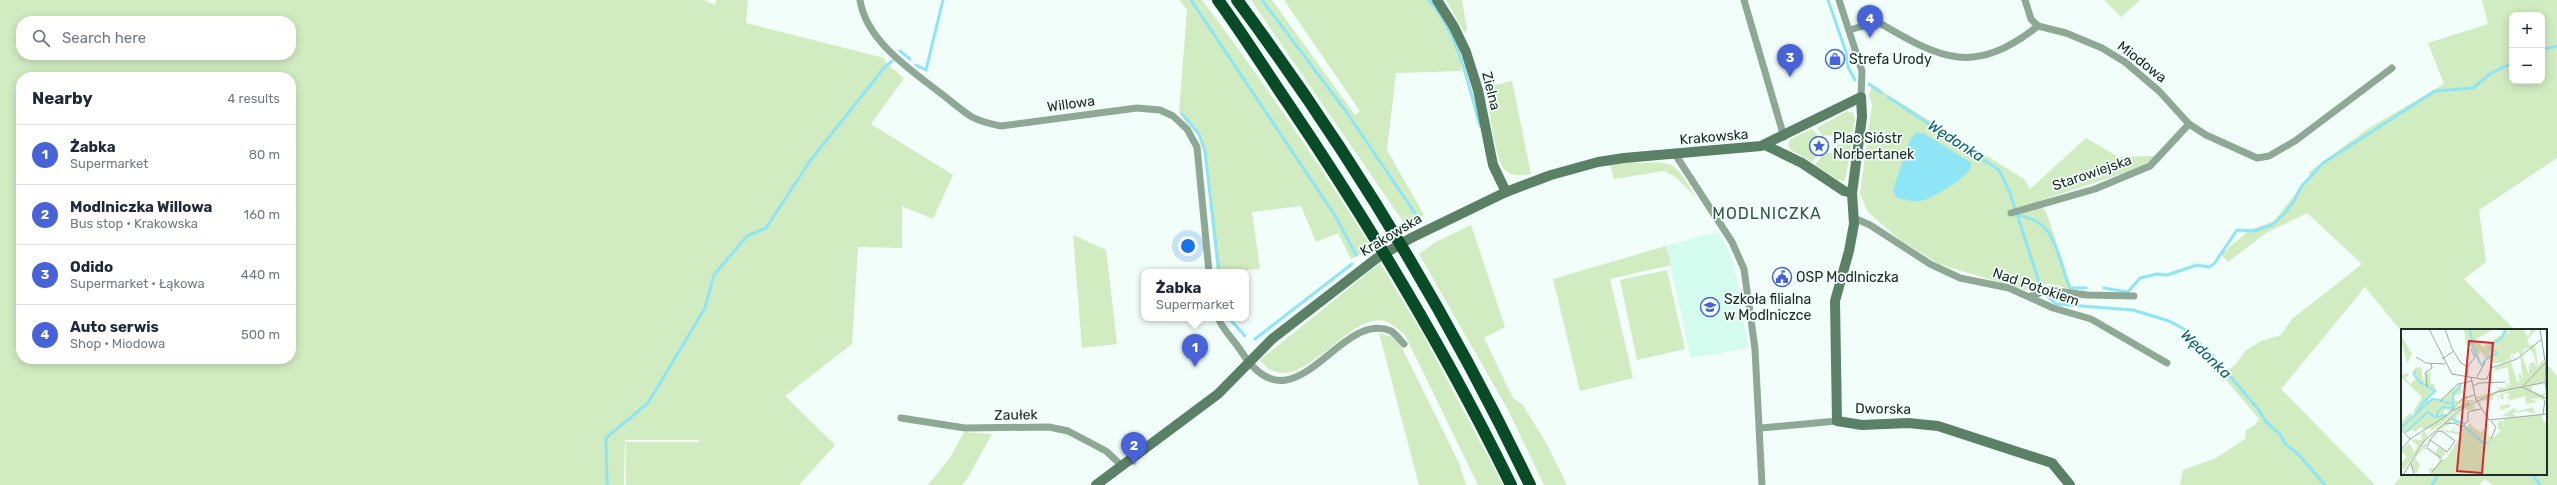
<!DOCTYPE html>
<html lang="en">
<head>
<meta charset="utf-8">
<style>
	body { margin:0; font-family:Rubik,sans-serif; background:#f2f2f3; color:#1f2937 }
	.controls { position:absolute; right:12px; top:12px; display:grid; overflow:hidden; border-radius:8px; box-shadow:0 2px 10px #0003 }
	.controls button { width:36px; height:36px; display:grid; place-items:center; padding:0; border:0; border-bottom:1px solid #e0e1e3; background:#fff; color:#1f2937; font:20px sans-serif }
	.you { position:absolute; left:1188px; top:246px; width:14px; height:14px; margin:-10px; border:3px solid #fff; border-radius:50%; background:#1a73e8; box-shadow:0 0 0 6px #1a73e833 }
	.badge { display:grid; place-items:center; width:26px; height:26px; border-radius:50%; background:#4863d7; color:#fff; font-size:13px; font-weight:700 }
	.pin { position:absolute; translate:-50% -33px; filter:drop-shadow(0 1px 2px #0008) }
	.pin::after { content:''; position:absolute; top:21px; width:14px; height:12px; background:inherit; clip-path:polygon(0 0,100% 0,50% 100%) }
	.popup { position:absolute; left:1141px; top:269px; width:108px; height:52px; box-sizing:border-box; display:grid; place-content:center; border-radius:8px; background:#fff; filter:drop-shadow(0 1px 3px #0005); font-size:13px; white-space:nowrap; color:#747a83 }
	.popup b { font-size:15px; color:#1f2937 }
	.popup::after { content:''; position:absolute; left:50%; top:100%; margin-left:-8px; border:8px solid transparent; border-top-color:#fff }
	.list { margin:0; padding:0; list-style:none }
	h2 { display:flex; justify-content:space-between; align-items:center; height:52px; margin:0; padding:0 16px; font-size:17px }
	h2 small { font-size:13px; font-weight:400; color:#747a83 }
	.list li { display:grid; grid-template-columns:26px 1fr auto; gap:12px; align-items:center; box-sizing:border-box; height:60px; padding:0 16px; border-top:1px solid #e0e1e3 }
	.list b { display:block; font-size:15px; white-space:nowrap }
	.list p { margin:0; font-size:13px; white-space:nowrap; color:#747a83 }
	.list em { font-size:13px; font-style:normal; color:#747a83 }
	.icon { flex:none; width:22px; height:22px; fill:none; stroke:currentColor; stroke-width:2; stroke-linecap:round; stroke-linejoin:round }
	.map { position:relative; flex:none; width:2557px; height:485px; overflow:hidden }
	.search { position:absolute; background:#fff; box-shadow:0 2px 10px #0003; left:16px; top:16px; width:280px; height:44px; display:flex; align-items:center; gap:10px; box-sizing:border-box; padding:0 14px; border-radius:16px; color:#747a83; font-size:15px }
	.panel { position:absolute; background:#fff; box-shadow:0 2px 10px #0003; left:16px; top:72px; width:280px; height:292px; border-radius:16px }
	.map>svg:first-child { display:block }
	.built { fill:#d4fcee }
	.green { fill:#d1ecc1; fill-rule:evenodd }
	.water { fill:#8ee5f6 }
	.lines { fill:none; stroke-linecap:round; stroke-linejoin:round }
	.stream { stroke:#8ee5f6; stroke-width:3 }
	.street { stroke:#8ea895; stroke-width:7 }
	.secondary { stroke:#5a8065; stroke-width:10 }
	.highway { stroke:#0a4b27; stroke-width:12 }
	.labels { text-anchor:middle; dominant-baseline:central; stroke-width:3.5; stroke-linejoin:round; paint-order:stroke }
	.poi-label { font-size:14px; fill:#202c28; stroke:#f2fef9; text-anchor:start }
	.street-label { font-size:14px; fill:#202c28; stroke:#f2fef9 }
	.water-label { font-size:15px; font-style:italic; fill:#115c68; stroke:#f2fef9 }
	.quarter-label { font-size:16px; letter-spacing:1px; fill:#3a544c; stroke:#f2fef9 }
	.inset-river { fill:none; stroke:#8ee5f6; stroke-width:2 }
	.inset-road { fill:none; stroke:#9eaaa5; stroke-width:1 }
	.view { fill:#d62828; fill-opacity:0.15; stroke:#d62828; stroke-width:2 }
	.inset-edge { fill:none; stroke:#202c28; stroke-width:2 }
</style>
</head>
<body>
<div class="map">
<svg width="2557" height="485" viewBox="0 0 2557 485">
	<rect width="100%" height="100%" fill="#f2fef9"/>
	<path class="built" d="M1718,232L1734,263L1748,348L1691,358L1666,246Z"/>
	<g class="green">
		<path d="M0,0H704L715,5L716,0H748L746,23L884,58L886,63L904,78L871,124L953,175L933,219L902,206V248L858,247L852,344L785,396L835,445L799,485H626V442H699V440H625L624,485H0ZM21,21H291V55H21ZM21,77H291V359H21Z"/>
		<path d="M1179,0H1202C1262,79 1316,160 1369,243V250L1351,259L1338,233L1316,242L1301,206L1252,212L1260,269L1217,272L1204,151L1197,134L1179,113L1187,9Z"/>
		<path d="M1251,0H1272L1355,115L1360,111L1284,0H1432L1458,47L1462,71L1396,73L1387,150L1424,215L1404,223Z"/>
		<path d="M1446,0H1462L1467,30L1464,32Z"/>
		<path d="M2104,0H2140L2121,17Z"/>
		<path d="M2482,0H2557V158L2479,210L2486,262L2464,279L2515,330H2402V332L2365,287L2281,389L2375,485H2180L2183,470L2216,458L2245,439L2246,430L2255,425L2259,419L2222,375L2237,363L2245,351L2261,341L2281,335L2292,319L2362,264L2307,213L2266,233L2228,262L2221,254L2250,230L2274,221L2310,175L2309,172L2369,128L2444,84L2428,43L2488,24ZM2512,15H2542V81H2512Z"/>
		<path d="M1512,81L1531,174C1523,175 1515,177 1507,172C1494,162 1489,104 1486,87Z"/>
		<path d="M1872,85L2024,179L2030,189L2086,138L2118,157L2155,156L2148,165L2039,201L2047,214L2072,290L2049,283L2025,290L1939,264L1899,239L1868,212L1860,194L1872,105L1869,95Z"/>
		<path d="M1847,111L1853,113L1855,118L1852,136L1837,139L1830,135L1823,136L1817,128Z"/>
		<path d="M1812,129L1820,138L1818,145L1821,151L1812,162L1791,150L1788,144L1791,139Z"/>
		<path d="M1852,142L1845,181L1838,180L1815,165L1824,153H1833L1838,145Z"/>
		<path d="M1634,161V163C1678,161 1674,162 1697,199L1677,178L1664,171L1614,179L1610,164Z"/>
		<path d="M1471,225L1505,327L1484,338L1513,398L1523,405L1546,443L1567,485H1544L1508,410L1419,254L1436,242Z"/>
		<path d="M1073,235L1106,250L1117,344L1082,348Z"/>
		<path d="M1666,246L1671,265L1610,279L1633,378L1580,391L1553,279Z"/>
		<path d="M1380,263L1421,331L1503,485H1478L1405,335C1400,331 1392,323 1385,321C1346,311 1296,407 1260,360Z"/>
		<path d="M1667,270L1685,349L1637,360L1620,280Z"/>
		<path d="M1379,333L1395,338L1403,350L1459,463L1466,485H1419Z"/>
		<path d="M2546,363L2557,376V485H2493L2485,479L2479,485H2394L2403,474H2546Z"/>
		<path d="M964,432L992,434L967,479L962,485H928L950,458Z"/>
	</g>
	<path class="water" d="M1916,133H1923L1970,162L1971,167C1968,177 1932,199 1920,201C1912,202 1904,200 1896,197L1893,190L1910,139Z"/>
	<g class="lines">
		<g class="stream">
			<path d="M1191,0L1336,217L1356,255"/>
			<path d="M1262,0L1345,110L1419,219"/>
			<path d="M1429,0C1459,34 1468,84 1480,126"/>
			<path d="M1828,0L1846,52L1848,67L1855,80"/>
			<path d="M2542,50L2557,46"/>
			<path d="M900,51L910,59"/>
			<path d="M916,65L926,70L943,0"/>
			<path d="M1869,84L1882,93"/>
			<path d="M1888,97L1999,170L2010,193L2041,288"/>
			<path d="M1182,114L1199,134L1205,151L1219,272"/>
			<path d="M2017,215C2059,221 2056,257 2070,288H2086"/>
			<path d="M2104,288L2128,292L2140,278L2157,274L2167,275L2197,265L2209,267L2214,264L2237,230L2254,231L2272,225L2285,213L2294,201L2301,187L2323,163L2435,91L2473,88L2491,73L2512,63"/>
			<path d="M2046,295L2056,304L2133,310L2169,321L2184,329L2212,355L2258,409L2266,422L2280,434L2285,444L2297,453L2325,485"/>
			<path d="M1229,318L1245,336"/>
			<path d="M1255,339L1352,264"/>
			<path d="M2532,474L2540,485"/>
			<path d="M607,485L606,438L648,403L705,308L714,275L747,236L766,228L810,161L884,68L892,61"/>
			<path d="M2432,485L2439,474"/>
		</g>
		<g class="street">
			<path d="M860,0C866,41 912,71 943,95C952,102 962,111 972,117C981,122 991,124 1001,126L1137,108L1160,110L1173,116L1187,129L1197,147L1209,272"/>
			<path d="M1744,0L1784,137"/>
			<path d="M1839,0L1862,71L1861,97"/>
			<path d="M2025,0L2031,19L2038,26L2066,33L2102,48L2125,62L2159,91L2189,124L2206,135L2257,158L2269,156L2295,141L2392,68"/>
			<path d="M1849,30L1878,22C1942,60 1974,76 2038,26"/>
			<path d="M1675,154L1732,242L1744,269L1755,349L1762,485"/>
			<path d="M2011,213L2095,189L2150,166L2189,124"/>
			<path d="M1854,218L1870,225L1930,264L1960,278L2009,288L2053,308L2091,319L2167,363"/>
			<path d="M2031,296L2049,290L2087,295L2134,296"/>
			<path d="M1218,318C1223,330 1234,340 1241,351C1295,436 1339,308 1391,331C1395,333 1400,340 1404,344"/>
			<path d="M901,418L965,428L1049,427L1068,431L1106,451L1121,465"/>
			<path d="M1761,428L1837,421"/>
		</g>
		<g class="secondary">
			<path d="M1437,0L1454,27L1466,52L1478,90L1493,165L1506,192"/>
			<path d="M1765,145L1802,163L1844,191L1852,193"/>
			<path d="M1096,485L1218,394L1272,339L1377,258L1411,238L1506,192L1551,175L1598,162L1624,158L1761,146L1861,97L1862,117L1852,193L1854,224L1849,251L1835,301L1837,421L1862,425L1908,423L1938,426L2052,463L2070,485"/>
		</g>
		<g class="highway">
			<path d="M1218,0C1242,33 1264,68 1287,102C1370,225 1446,352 1511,485"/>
			<path d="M1237,0C1350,152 1448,314 1530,485"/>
		</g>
	</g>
	<defs>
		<g id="shop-ring" transform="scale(1)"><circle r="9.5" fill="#f2fef9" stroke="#4863d7" stroke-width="1.5"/><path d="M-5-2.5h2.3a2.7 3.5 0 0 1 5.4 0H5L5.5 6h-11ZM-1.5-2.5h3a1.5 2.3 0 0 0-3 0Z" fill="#4863d7"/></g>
		<g id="sight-ring" transform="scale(1)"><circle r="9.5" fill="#f2fef9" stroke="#4863d7" stroke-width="1.5"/><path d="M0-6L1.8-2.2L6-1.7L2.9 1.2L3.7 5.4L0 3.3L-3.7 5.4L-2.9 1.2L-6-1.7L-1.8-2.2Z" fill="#4863d7"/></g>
		<g id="civic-ring" transform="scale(1)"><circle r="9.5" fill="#f2fef9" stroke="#4863d7" stroke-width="1.5"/><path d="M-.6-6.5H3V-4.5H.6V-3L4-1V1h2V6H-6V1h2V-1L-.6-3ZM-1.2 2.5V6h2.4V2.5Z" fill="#4863d7"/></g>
		<g id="school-ring" transform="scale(1)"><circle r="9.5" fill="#f2fef9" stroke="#4863d7" stroke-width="1.5"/><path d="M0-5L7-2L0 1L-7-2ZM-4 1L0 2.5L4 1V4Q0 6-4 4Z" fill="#4863d7"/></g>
	</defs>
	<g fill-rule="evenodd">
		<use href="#shop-ring" x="1835" y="59"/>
		<use href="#sight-ring" x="1819" y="146"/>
		<use href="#civic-ring" x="1782" y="277"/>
		<use href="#school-ring" x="1710" y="307"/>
	</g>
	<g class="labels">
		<g class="poi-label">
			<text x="1849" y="59">Strefa Urody</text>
			<text x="1833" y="138">Plac Sióstr<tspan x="1833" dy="16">Norbertanek</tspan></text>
			<text x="1796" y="277">OSP Modlniczka</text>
			<text x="1724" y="299">Szkoła filialna<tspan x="1724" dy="16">w Modlniczce</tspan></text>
		</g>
		<g class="street-label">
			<text transform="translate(2142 62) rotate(38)">Miodowa</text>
			<text transform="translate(1491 91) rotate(76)">Zielna</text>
			<text transform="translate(1071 104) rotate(-8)">Willowa</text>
			<text transform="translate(1714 137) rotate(-5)">Krakowska</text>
			<text transform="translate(2092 173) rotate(-19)">Starowiejska</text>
			<text transform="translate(1391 235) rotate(-31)">Krakowska</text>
			<text transform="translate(2036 287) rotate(19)">Nad Potokiem</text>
			<text transform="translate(1883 409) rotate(1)">Dworska</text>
			<text transform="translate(1016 415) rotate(-1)">Zaułek</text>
		</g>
		<g class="water-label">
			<text transform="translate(1956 141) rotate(33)">Wędonka</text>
			<text transform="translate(2206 354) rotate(44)">Wędonka</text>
		</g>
		<g class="quarter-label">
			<text x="1767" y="213">MODLNICZKA</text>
		</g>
	</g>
	<g transform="translate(2401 329)">
		<rect width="146" height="146" fill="#f2fef9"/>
		<path d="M63,0H93L75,10L82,18L100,6L102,0H107L105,4L107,5L109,0H122L127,8L130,1H135L126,11L128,16H134L137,37L146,27L143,53L76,71L74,68L96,62L95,54L97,61L99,58L106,59L105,53L109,58L107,38L92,42L95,38L110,33L116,52L119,54L117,45H120L122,52L119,25L116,22V24L109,26L110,32L108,33L107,28L106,33L96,34L90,33L88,29L85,30L80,23L77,25L79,30L71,18L65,16ZM128,19L133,26L136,39L133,33L128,35V46L121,27L123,20ZM0,6L11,25L6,34L0,11ZM20,38L22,51L24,50L23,41L26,46L28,40L30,55H33L35,62L27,70L29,72L32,70L39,72L53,58L56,61L60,54L61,64L53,67V71L58,72L49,83L44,80L42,85H45L38,93L56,77H61L57,75L63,67L66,68V71H74L51,86L31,102L29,98L23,101L20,98L14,103L11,101L5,104L0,99L2,91L9,84L12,86L14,84L12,83L21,68L0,48V42L2,46L7,44L8,46L4,49L9,55L15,50L11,44L14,39ZM131,57L130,61L141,66L144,63L143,71L146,75L139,69L130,70L136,73L125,75L124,67L100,74L109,71L106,68L109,66L105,64L102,65L103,70H100L99,65H97L99,77L109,75V78L100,81L96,66L92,67V71L79,72L81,77L76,73L97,64ZM74,75L73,79L76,81H62L59,84L61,87L56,86L55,91L60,93L57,96L54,94L55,91L50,90V94L38,101L51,102L54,95L53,102L61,104L63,97L67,98L69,94L73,99L80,103L83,101L91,109L101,101L97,100V92H102V100L103,90L141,85V90L146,95V146H30L27,139H34L39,132L34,124L38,118L45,124L39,131L45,130L60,106L37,101L25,114L26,120H22L14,129L19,136L15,146L10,138L13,129L24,114L45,92L66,78ZM132,78L134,85L125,82L112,84L115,88L101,87L111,80L116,79L113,83ZM23,102L27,107L0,145L3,140L0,135L6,127L0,122L8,114L13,122L12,125L17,117L9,110L20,111L22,109L19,106Z" fill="#d1ecc1" fill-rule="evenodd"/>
		<path class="inset-river" d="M69,0L72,18L80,36M81,37L84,31L96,24L89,18L101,8L106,0M14,42L13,46L20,54L34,62L22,74L15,85M39,72L52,75M36,88V84L41,78L52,79V66L60,55M50,90L64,95M63,97L81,113L89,114M0,99L31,70L39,71M5,103L27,83L34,88L46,86"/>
		<path class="inset-road" d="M28,0L51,45L80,50H86L90,39L116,30L141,10M44,0L51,20L60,34L67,38M139,0L144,32M15,28L25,34L44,35M41,30L53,22M145,33L144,51L146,68M66,48L67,37L74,28L70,20M70,48L75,71L88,91L146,85M76,48L84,33M123,56L146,32M72,57L78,54L104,53M26,58L25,43L31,39L30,34M121,58L146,70M39,72L57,55L71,52M51,82L68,74M142,85L144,71M44,95L53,94L61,98L67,92V83L80,80M0,100L9,110M90,110L95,98L90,92M26,118L29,111L37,102L42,103L54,112L46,123L29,111M26,119L40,129M0,121L9,110L45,87L61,70L73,66M10,134L13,146M31,143L41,131M2,146L23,112L60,80L96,63L146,53"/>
		<path class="view" d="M68,12L92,14L81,144L56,142Z"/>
		<rect width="146" height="146" class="inset-edge"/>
	</g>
</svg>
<div class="controls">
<button>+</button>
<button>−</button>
</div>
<div class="you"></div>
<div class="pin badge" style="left:1195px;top:367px">1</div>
<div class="popup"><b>Żabka</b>Supermarket</div>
<div class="pin badge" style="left:1134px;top:465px">2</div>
<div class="pin badge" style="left:1790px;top:77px">3</div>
<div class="pin badge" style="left:1870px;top:38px">4</div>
<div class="search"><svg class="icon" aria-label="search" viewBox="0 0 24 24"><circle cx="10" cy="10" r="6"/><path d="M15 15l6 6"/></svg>Search here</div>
<section class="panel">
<h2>Nearby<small>4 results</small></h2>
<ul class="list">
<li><span class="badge">1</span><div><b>Żabka</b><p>Supermarket</p></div><em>80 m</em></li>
<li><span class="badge">2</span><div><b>Modlniczka Willowa</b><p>Bus stop · Krakowska</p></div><em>160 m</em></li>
<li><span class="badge">3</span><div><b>Odido</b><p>Supermarket · Łąkowa</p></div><em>440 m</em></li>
<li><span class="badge">4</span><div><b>Auto serwis</b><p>Shop · Miodowa</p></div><em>500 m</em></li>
</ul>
</section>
</div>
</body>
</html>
